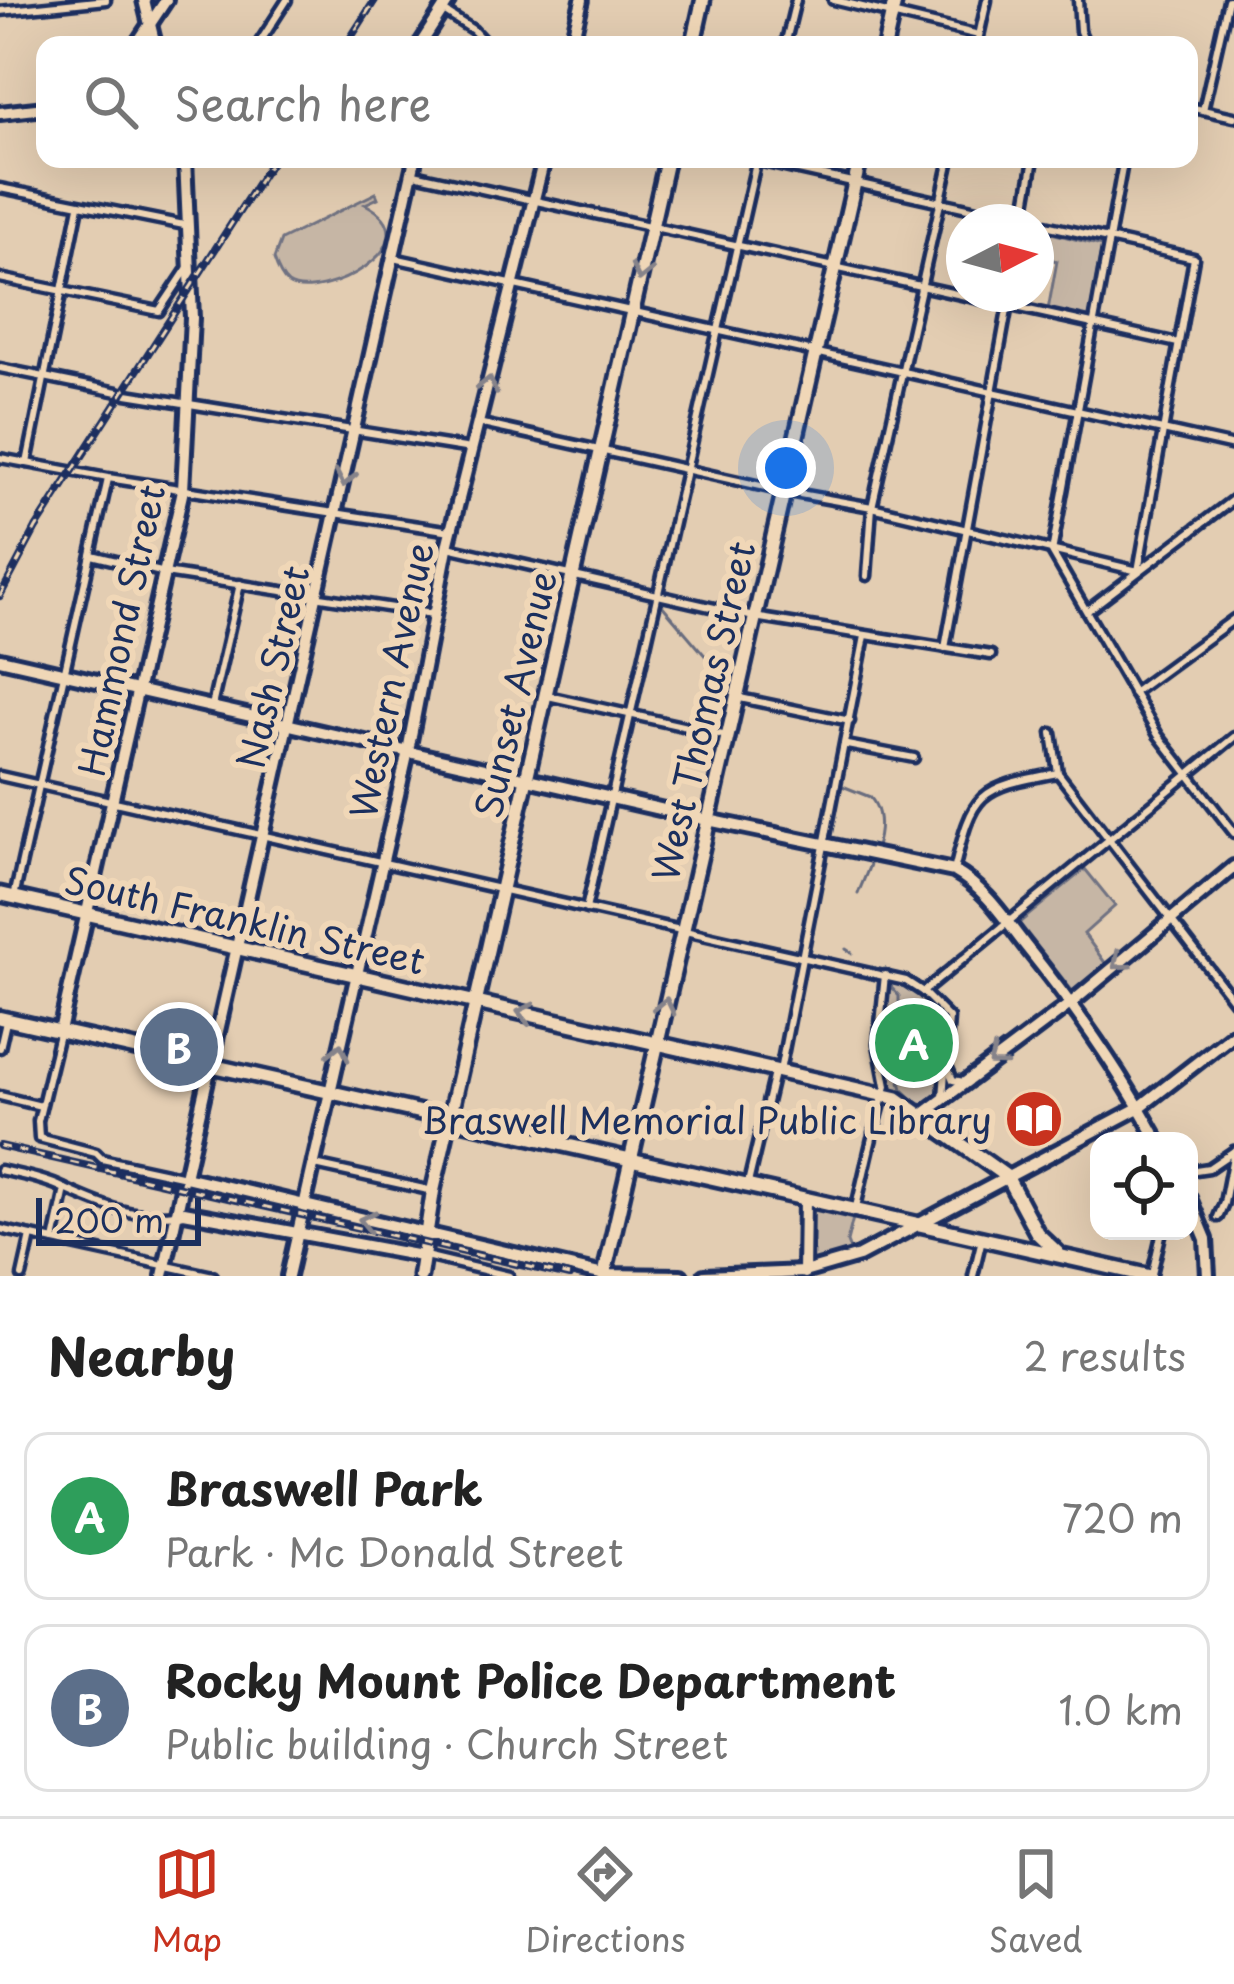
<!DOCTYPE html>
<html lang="en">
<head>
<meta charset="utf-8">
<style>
	body { margin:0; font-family:"Playpen Sans",sans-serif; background:#f6f6f6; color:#222 }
	.controls { position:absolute; right:36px; bottom:36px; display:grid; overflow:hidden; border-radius:24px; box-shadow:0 12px 48px #0002 }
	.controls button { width:108px; height:108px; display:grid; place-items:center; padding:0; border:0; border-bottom:3px solid #e0e0e0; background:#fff; color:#222; font:60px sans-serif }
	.compass { position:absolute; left:946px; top:204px; width:108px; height:108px; border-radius:50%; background:#fff; box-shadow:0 12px 48px #0002; rotate:84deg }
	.scale { position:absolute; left:36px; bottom:30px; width:165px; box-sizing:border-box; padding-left:12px; border:6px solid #1b2f5e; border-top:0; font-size:33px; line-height:42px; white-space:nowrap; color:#1b2f5e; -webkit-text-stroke:9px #f0d7b7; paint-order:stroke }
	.you { position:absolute; left:786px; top:468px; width:42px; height:42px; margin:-30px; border:9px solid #fff; border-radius:50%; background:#1a73e8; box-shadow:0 0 0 18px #1a73e833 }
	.badge { display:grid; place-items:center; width:78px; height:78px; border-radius:50%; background:#c8321e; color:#fff; font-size:39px; font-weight:700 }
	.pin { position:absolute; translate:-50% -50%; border:6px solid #fff; box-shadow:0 3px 12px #0006 }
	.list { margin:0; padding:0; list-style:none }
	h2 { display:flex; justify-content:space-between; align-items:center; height:156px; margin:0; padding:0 48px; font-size:51px }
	h2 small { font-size:39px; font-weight:400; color:#767676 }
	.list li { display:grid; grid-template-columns:78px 1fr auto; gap:36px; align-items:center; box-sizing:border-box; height:168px; margin:0 24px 24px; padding:0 24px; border:3px solid #e0e0e0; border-radius:24px }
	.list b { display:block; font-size:45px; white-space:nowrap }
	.list p { margin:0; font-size:39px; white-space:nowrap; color:#767676 }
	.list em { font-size:39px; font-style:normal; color:#767676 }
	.icon { flex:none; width:66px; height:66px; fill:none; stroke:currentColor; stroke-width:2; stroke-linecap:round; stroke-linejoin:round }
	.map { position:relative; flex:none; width:1234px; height:1276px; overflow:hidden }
	.search { position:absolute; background:#fff; box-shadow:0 12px 48px #0002; left:36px; right:36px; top:36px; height:132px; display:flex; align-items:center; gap:30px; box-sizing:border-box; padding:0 42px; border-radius:24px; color:#767676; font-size:45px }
	.sheet { height:540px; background:#fff }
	nav { display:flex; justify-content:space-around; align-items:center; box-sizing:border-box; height:168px; border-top:3px solid #e0e0e0; background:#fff; font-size:33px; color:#767676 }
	nav a { display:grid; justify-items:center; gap:6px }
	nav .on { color:#c8321e }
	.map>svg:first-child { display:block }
	.green { fill:#c6b6a5; stroke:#707282; stroke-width:3 }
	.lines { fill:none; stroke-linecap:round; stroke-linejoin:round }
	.stream { stroke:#686c7e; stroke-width:3 }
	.street-casing { stroke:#1b2f5e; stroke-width:15 }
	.secondary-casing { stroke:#1b2f5e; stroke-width:20 }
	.primary-casing { stroke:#1b2f5e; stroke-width:21 }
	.street { stroke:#f0d7b7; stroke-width:6 }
	.secondary { stroke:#f0d7b7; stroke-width:10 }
	.primary { stroke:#f0d7b7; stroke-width:12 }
	.rail-casing { stroke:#1b2f5e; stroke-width:8 }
	.rail { stroke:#f0d7b7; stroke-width:3; stroke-dasharray:9; stroke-linecap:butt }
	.oneway { stroke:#86838a }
	.labels { text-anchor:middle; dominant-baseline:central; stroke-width:12; stroke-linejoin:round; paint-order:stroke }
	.street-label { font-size:36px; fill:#1b2f5e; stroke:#f0d7b7 }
	.poi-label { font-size:36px; fill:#1b2f5e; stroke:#f0d7b7; text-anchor:end }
</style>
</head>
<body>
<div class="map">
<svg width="1234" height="1276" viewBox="0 0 1234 1276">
	<rect width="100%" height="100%" fill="#e3cdb2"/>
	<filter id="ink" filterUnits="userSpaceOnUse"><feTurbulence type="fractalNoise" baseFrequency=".00833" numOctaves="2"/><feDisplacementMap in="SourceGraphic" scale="24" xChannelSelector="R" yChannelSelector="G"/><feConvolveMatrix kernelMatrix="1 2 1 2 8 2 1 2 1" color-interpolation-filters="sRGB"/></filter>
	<g filter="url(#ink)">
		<g class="green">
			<path d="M376,193L378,198L365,204C440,243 318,305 288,284C281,278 277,268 274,259L281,240Z"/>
			<path d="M1036,229L1102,246L1089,319L1048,310L1057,261L1036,256Z"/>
			<path d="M1085,869L1115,906L1084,934L1106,964L1073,992L1019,923Z"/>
			<path d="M893,980L915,991L946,1023L941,1093L921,1107L892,1089L882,1046L887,983Z"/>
			<path d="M809,1205L854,1214L847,1242L852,1255L816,1266L810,1263Z"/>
		</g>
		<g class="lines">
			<g class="stream">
				<path d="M661,604L719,672"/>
				<path d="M840,785L870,797C893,823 869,865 858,894"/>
				<path d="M846,949L852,953"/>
				<path d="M889,985L899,996V1004L925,1022L916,1059L900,1082L902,1089L922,1108"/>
				<path d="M923,1123L924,1130L965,1157"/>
			</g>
			<g class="street-casing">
				<g id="street">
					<path d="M833,0L979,35"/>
					<path d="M1078,0L1080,31L1086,45"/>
					<path d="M442,10L473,30L487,45"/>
					<path d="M0,11L106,0"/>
					<path d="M258,45L287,0"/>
					<path d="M785,45L796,0"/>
					<path d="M977,45L987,0"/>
					<path d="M1189,107L1234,117"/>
					<path d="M1203,110L1228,0"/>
					<path d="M749,159L1030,222"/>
					<path d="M1123,163L1052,552L1158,735L1234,833"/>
					<path d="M414,174L1178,343"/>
					<path d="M0,188L189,226"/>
					<path d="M1023,222L1034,159"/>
					<path d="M394,258L1234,446"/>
					<path d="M0,278L159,311L187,269"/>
					<path d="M0,368L118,392"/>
					<path d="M127,394L471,449"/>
					<path d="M478,423L783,491L872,507L1138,571L1194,258L1036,223"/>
					<path d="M0,458L108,478L451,531"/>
					<path d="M27,463L79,206"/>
					<path d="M448,547L754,617L991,655"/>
					<path d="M92,555L165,573L432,614"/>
					<path d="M867,576L872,507L950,159"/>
					<path d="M1087,611L1234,499"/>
					<path d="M945,648L1010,294"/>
					<path d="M1133,693L1234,619"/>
					<path d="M548,696L727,736"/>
					<path d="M740,698L850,721"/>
					<path d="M212,706L240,584"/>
					<path d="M1052,733L1058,773L1234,1001"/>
					<path d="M847,745L914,758"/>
					<path d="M0,776L906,981L923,992L949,1018L943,1098"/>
					<path d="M954,871C973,791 977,788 1058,773"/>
					<path d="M14,897L108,479"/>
					<path d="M586,909L757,159"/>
					<path d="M923,992L1234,737"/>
					<path d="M59,1034L38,1121L39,1138L96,1153L102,1159L185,1177L182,1189"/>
					<path d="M0,1048L6,1022"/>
					<path d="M947,1066L953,1080L964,1082"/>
					<path d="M780,1071L865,636"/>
					<path d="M0,1096L41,1106"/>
					<path d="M873,1133L886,1086L878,1044L885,975"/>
					<path d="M315,1165L433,1191"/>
					<path d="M0,1170C22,1175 45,1179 65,1189C103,1206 133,1219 176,1214"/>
					<path d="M1189,1171L1209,1168L1234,1151"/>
					<path d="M748,1183L774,1073"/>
					<path d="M856,1207L872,1138"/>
					<path d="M1218,1217L1224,1203L1234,1151"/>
					<path d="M0,1229L213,1276"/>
					<path d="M54,1241L65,1189"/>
					<path d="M425,1256L509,1276"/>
					<path d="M1152,1274L1162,1231"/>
					<path d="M22,1276L31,1236"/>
					<path d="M973,1276L982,1239"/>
				</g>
			</g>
			<g class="secondary-casing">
				<g id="secondary">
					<path d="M144,0L155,45"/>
					<path d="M136,45L166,0"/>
					<path d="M420,45L449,0"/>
					<path d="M571,45L582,0"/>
					<path d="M0,113L45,108"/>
					<path d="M415,159L185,1177L604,1275L681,1276"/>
					<path d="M0,659L708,820L954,871C986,889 1003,917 1025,945C1075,1007 1120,1071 1158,1141"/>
					<path d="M60,1031L183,490L192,318L185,159"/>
					<path d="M922,1115L1070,1004L1234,867"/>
					<path d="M1189,1198L1206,1239L1208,1276"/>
					<path d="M176,1214L184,1212L421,1256"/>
					<path d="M804,1273L805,1199"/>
					<path d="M163,1276L182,1189"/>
					<path d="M288,1276L408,751L448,543L544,159"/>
					<path d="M704,1276L804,1272L859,1256L1140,1107L1234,1034"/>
				</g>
			</g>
			<g class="primary-casing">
				<g id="primary">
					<path d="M693,45L703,0"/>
					<path d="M885,45L895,0"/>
					<path d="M0,894L896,1098L1007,1177L1037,1233L1058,1253"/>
					<path d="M0,1018L1149,1276"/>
					<path d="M420,1276L433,1191L667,159"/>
					<path d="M604,1276L860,159"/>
				</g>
			</g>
			<use href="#street" class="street"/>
			<use href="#secondary" class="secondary"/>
			<use href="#primary" class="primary"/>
			<g class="rail-casing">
				<g id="rail">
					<path d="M346,45L375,0"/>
					<path d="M0,596L36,528L273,159"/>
					<path d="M0,1146L569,1276"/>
				</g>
			</g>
			<use href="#rail" class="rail"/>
		</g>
		<defs><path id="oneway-chevron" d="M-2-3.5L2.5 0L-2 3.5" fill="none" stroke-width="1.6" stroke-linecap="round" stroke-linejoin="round" transform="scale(3)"/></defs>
		<g class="oneway">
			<use href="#oneway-chevron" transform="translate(641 273) rotate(103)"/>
			<use href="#oneway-chevron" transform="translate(488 385) rotate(-76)"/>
			<use href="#oneway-chevron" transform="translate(345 478) rotate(102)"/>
			<use href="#oneway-chevron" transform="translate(1120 962) rotate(140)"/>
			<use href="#oneway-chevron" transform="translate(665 1006) rotate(-77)"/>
			<use href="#oneway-chevron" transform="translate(525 1013) rotate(-167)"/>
			<use href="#oneway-chevron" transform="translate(339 1052) rotate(-77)"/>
			<use href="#oneway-chevron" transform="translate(996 1059) rotate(144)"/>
			<use href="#oneway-chevron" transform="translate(367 1221) rotate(-167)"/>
		</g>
	</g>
	<defs>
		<g id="library-disc" transform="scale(3)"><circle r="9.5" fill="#c8321e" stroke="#f0d7b7"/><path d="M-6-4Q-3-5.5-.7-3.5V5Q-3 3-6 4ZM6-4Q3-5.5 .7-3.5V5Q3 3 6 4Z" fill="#fff"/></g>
	</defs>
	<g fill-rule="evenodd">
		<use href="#library-disc" x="1034" y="1119"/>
	</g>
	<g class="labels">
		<g class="street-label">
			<text transform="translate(120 630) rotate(-78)">Hammond Street</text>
			<text transform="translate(272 667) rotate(-77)">Nash Street</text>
			<text transform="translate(390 680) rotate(-78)">Western Avenue</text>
			<text transform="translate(514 694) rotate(-77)">Sunset Avenue</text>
			<text transform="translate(702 711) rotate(-77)">West Thomas Street</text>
			<text transform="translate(245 919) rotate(13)">South Franklin Street</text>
		</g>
		<g class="poi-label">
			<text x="992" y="1119">Braswell Memorial Public Library</text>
		</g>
	</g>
</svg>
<div class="controls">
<button><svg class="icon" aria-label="locate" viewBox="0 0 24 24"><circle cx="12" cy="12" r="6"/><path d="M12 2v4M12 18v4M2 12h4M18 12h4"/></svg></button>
</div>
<svg class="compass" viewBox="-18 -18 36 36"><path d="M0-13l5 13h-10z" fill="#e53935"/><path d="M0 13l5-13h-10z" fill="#767676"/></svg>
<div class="scale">200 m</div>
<div class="you"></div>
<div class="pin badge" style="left:914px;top:1043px;background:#2e9e5b">A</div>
<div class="pin badge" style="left:179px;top:1047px;background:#5c6f8a">B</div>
<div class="search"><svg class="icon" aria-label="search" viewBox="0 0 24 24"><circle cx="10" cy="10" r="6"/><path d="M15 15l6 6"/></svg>Search here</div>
</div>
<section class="sheet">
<h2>Nearby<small>2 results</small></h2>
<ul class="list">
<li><span class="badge" style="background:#2e9e5b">A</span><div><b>Braswell Park</b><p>Park · Mc Donald Street</p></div><em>720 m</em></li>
<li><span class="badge" style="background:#5c6f8a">B</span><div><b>Rocky Mount Police Department</b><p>Public building · Church Street</p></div><em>1.0 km</em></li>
</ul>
</section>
<nav>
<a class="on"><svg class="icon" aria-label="map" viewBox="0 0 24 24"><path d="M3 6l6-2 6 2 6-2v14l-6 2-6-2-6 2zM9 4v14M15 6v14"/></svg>Map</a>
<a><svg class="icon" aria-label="directions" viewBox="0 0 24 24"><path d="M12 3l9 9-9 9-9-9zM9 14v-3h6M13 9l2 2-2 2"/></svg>Directions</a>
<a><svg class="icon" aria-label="saved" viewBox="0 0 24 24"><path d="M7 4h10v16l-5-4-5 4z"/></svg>Saved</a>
</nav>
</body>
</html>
